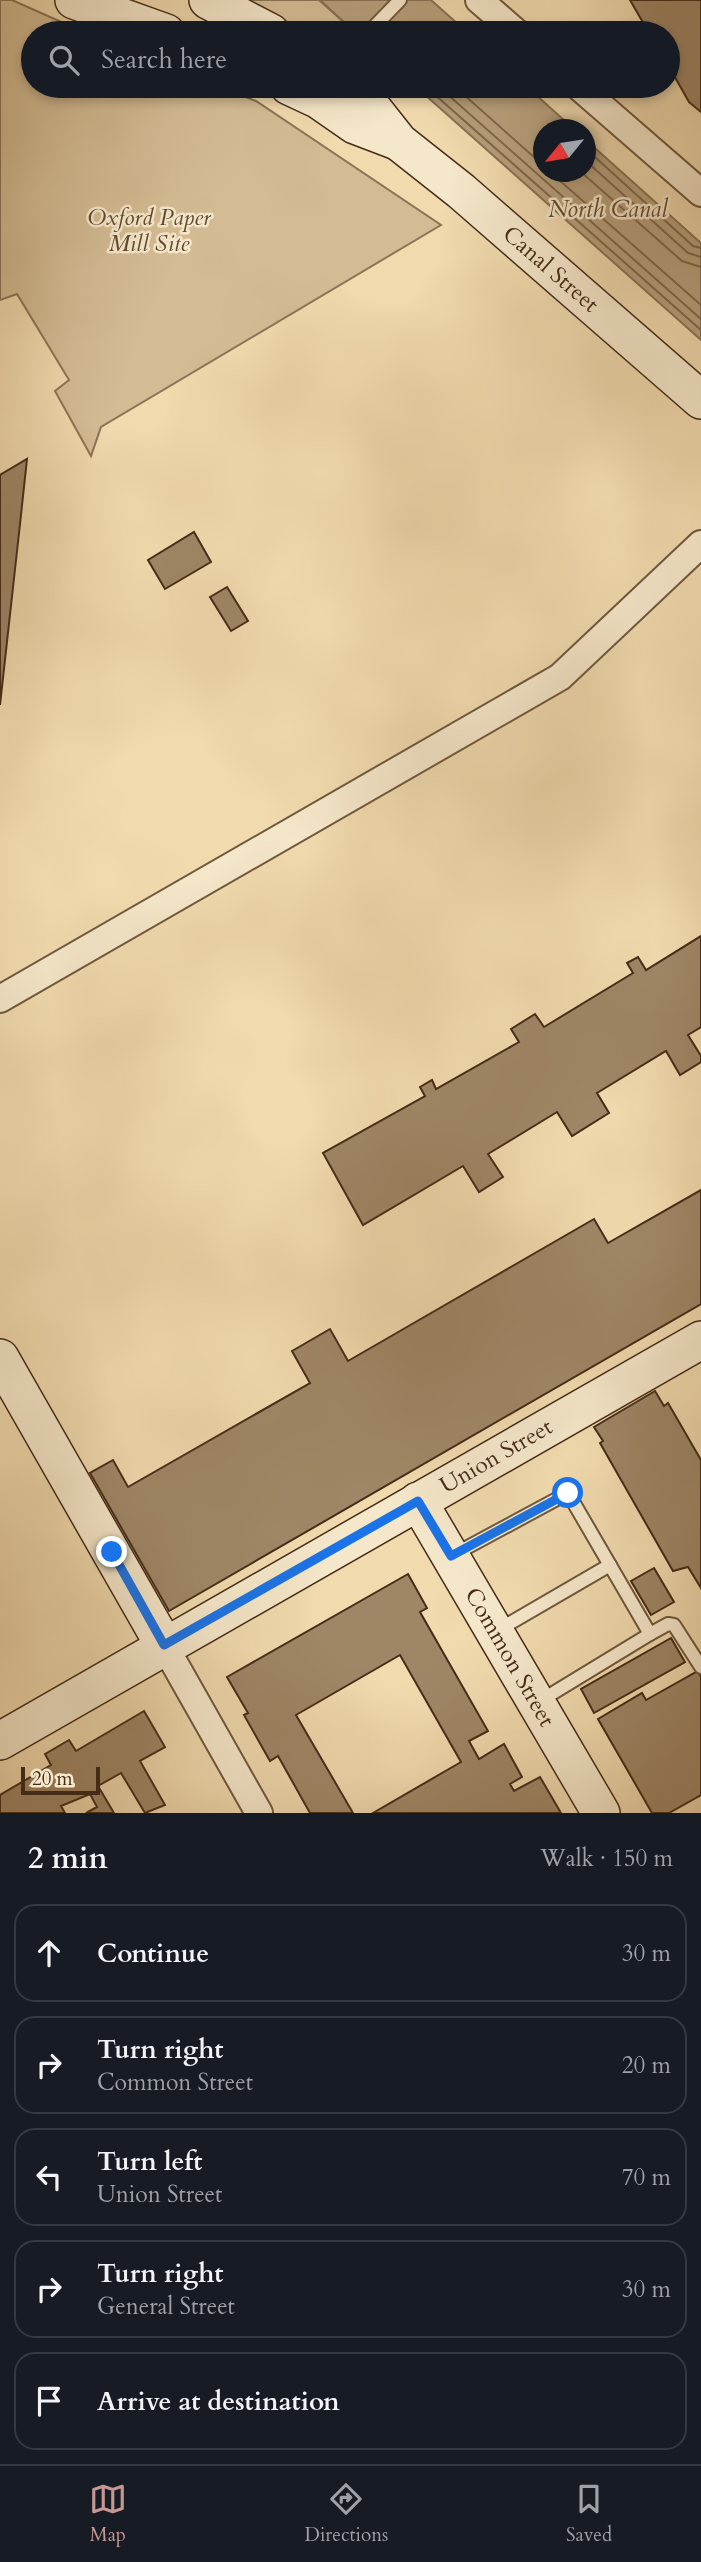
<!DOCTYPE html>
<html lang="en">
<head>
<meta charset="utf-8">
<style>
	body { margin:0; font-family:Cardo,serif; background:#242831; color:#f1f3f6 }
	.compass { position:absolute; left:533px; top:119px; width:63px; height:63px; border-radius:50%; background:#171b24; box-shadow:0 4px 10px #0003; rotate:240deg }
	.scale { position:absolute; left:21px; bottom:18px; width:79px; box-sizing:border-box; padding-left:7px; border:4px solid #452c17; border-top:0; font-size:19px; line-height:24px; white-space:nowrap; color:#452c17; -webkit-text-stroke:5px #f5e7ca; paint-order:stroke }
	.stop { position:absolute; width:21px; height:21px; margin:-16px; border:5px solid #1a73e8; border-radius:50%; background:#fff }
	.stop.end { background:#1a73e8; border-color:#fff; box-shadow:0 2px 7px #0008 }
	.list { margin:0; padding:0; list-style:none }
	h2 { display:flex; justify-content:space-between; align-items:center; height:91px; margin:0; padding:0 28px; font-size:30px }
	h2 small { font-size:23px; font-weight:400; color:#9ea1a6 }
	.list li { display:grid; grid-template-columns:46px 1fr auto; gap:21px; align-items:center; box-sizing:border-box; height:98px; margin:0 14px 14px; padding:0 14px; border:2px solid #363941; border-radius:21px }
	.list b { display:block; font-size:26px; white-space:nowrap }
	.list p { margin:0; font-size:23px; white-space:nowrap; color:#9ea1a6 }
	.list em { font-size:23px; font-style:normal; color:#9ea1a6 }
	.icon { flex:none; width:38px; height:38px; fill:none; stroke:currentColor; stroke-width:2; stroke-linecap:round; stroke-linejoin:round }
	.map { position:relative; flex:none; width:701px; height:1813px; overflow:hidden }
	.search { position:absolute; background:#171b24; box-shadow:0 4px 10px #0003; left:21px; right:21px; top:21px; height:77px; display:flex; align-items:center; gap:18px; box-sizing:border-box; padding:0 24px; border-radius:38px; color:#9ea1a6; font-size:26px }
	.sheet { height:651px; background:#171b24 }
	nav { display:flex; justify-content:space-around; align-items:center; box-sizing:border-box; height:98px; border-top:2px solid #363941; background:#171b24; font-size:19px; color:#9ea1a6 }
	nav a { display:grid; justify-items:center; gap:4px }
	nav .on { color:#c59692 }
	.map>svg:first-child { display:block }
	.green { fill:#d3bc94; stroke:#8c7456; stroke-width:2 }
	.water { fill:#b69f7b; stroke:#897153; stroke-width:2 }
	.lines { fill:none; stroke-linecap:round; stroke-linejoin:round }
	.shore { stroke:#7e6649; stroke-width:2 }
	.building { fill:#9e8666; stroke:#452c17; stroke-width:2 }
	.lane-casing { stroke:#70583d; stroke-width:16 }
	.street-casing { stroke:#70583d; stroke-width:30 }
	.secondary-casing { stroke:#452c17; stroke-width:40 }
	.lane { stroke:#f5e7ca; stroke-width:12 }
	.street { stroke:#f5e7ca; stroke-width:26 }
	.secondary { stroke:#f5e7ca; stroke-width:37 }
	.route { stroke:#1a73e8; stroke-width:9 }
	.labels { text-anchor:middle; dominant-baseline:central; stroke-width:5; stroke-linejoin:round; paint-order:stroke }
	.park-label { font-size:23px; font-style:italic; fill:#614930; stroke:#f5e7ca }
	.street-label { font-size:23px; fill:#452c17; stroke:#f5e7ca }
	.water-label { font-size:24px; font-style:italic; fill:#614930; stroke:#f5e7ca }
</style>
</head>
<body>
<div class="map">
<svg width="701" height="1813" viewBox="0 0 701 1813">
	<rect width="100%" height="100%" fill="#f0daae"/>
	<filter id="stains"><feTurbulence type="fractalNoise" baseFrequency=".00286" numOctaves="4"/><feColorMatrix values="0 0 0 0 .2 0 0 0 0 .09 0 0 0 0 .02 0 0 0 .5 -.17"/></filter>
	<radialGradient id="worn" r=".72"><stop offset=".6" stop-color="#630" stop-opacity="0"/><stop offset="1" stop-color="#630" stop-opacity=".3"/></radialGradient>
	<g class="green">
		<path d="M0,0H12L86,33H33V86H217L256,101L441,225L101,427L91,456L55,391L69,380L17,294L0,300Z"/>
		<path d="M248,0H319L349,27L345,33H298Z"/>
	</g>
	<g class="water">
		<path d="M320,0H431L468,33H356Z"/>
		<path d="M415,86H526L574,129L544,130V172H586V140L701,243V340Z"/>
	</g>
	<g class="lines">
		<g class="shore">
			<path d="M425,86L701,330"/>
			<path d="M438,86L701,319"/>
			<path d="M454,86L544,166"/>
			<path d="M586,149L693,246L701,248"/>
			<path d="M586,161L688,253L701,257"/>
			<path d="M550,172L701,305"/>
			<path d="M581,172L682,261L701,267"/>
		</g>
	</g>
	<g class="building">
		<path d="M630,0H701V112L689,102L668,65V33H649Z"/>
		<path d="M27,459L20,524L0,705V475Z"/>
		<path d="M194,532L211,562L165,589L148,560Z"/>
		<path d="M227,587L248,621L231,631L210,597Z"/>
		<path d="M701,936V1027L688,1035L701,1056V1062L680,1075L666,1051L597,1093L609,1113L572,1136L557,1112L488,1154L503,1177L479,1192L463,1166L363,1225L323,1153L425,1096L420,1087L432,1080L436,1089L519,1042L511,1029L535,1014L544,1027L633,973L627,963L638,957L646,970Z"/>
		<path d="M701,1190V1304L169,1611L90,1473L113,1460L128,1487L310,1383L292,1351L330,1329L348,1361L594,1219L608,1243Z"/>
		<path d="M655,1391L664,1406L668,1403L701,1460V1588L688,1567L673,1571L600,1443L603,1441L594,1427Z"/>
		<path d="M654,1568L674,1602L651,1615L631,1581Z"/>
		<path d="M408,1574L427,1608L420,1612L488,1731L469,1741L479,1759L504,1744L522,1777L510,1784L514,1791L540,1777L561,1813H373L461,1762L400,1655L296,1715L353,1813H310L278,1756L270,1761L244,1715L248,1713L227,1677Z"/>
		<path d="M671,1638L685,1662L594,1713L581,1689Z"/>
		<path d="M698,1671L701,1677V1795L669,1813H652L598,1719L642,1693L646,1700Z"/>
		<path d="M144,1711L165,1747L140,1761L165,1805L145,1813L121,1773L98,1786L114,1813H86L97,1807L90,1794L61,1806L65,1813H0V1795L51,1765L45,1754L69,1740L76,1751Z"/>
	</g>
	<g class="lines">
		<g class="lane-casing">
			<g id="lane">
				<path d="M368,33L400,0"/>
				<path d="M453,1555L568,1493L650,1634L540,1701"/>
				<path d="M498,1630L610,1565"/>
				<path d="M650,1634L668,1624L674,1625L701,1667"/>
			</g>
		</g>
		<g class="street-casing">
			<g id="street">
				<path d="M479,0L517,33"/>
				<path d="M578,86L701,193"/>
				<path d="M0,999L560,677L701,544"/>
				<path d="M164,1645L259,1813"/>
			</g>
		</g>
		<g class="secondary-casing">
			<g id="secondary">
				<path d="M74,0L166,33"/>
				<path d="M208,0L271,33"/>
				<path d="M289,86L319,100L355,125L397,141"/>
				<path d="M348,86L365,99L399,142L461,191L701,400"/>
				<path d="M0,1358L164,1645"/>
				<path d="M418,1501L601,1813"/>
				<path d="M0,1741L701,1340"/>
			</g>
		</g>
		<use href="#lane" class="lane"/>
		<use href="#street" class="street"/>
		<use href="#secondary" class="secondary"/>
	</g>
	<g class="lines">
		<path class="route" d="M112,1552L164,1645L418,1501L451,1556L568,1493"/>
	</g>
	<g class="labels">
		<g class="park-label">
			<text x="149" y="217">Oxford Paper<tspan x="149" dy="26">Mill Site</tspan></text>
		</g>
		<g class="street-label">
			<text transform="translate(551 269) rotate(41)">Canal Street</text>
			<text transform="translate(496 1456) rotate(-30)">Union Street</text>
			<text transform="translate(510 1657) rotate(60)">Common Street</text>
		</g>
		<g class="water-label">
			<text x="608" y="209">North Canal</text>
		</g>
	</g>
	<rect width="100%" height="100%" filter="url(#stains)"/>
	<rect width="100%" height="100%" fill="url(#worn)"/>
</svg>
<svg class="compass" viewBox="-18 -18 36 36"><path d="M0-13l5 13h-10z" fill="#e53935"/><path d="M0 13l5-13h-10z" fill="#9ea1a6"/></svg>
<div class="scale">20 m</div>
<div class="stop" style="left:568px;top:1493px"></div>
<div class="stop end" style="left:112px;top:1552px"></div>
<div class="search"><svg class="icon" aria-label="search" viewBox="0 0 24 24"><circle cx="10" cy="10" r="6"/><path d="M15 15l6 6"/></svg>Search here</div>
</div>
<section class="sheet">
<h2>2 min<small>Walk · 150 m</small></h2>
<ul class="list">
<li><svg class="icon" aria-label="ahead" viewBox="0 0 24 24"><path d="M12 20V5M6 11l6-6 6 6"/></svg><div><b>Continue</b></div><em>30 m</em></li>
<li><svg class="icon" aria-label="right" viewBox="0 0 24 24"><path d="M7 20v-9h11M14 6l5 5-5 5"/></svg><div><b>Turn right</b><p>Common Street</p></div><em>20 m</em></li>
<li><svg class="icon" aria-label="left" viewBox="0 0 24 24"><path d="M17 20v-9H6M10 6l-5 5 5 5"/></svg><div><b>Turn left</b><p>Union Street</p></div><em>70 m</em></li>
<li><svg class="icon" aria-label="right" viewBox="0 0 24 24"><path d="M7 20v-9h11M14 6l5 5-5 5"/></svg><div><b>Turn right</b><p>General Street</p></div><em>30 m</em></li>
<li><svg class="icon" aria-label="arrive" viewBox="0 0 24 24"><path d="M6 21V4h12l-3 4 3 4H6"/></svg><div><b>Arrive at destination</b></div></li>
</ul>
</section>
<nav>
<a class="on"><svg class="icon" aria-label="map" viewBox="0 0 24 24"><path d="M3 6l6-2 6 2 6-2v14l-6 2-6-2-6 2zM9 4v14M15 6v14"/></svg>Map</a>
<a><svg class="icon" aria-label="directions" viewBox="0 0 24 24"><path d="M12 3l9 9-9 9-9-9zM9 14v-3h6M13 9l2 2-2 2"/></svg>Directions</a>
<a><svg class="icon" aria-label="saved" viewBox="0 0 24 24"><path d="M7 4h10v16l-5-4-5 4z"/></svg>Saved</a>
</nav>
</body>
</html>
